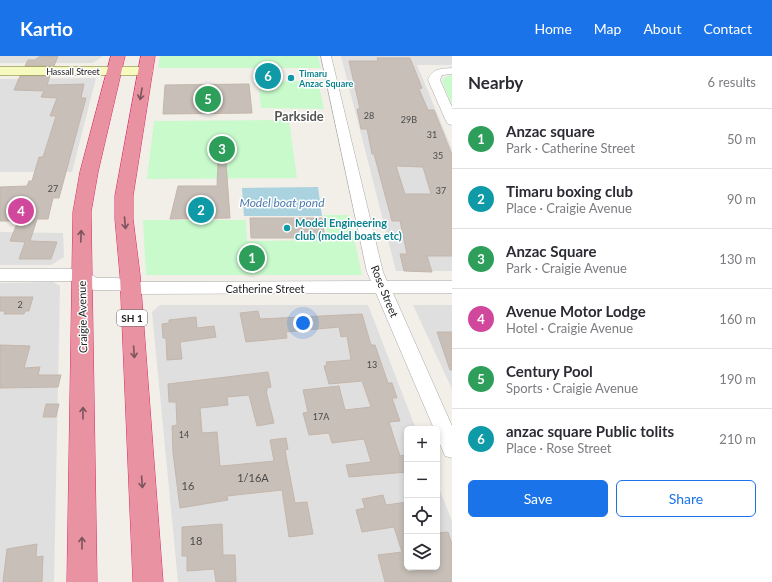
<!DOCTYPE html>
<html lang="en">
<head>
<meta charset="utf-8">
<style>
	body { margin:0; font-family:Lato,sans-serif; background:#f2f2f3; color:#2b2b33 }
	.controls { position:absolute; right:12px; bottom:12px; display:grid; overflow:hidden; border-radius:6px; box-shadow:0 2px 6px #0003 }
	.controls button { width:36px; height:36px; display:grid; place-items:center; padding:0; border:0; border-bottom:1px solid #e1e1e2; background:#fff; color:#2b2b33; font:20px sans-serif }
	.you { position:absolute; left:303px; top:267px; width:14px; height:14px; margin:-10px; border:3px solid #fff; border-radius:50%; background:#1a73e8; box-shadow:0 0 0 6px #1a73e833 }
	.badge { display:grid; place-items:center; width:26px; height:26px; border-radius:50%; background:#1a73e8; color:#fff; font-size:13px; font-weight:700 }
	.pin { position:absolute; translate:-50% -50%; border:2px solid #fff; box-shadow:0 1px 4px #0006 }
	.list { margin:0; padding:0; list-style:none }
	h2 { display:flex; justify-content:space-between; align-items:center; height:52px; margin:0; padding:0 16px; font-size:17px }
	h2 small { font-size:13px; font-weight:400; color:#7c7c81 }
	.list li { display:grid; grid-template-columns:26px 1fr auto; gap:12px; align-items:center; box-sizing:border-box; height:60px; padding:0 16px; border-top:1px solid #e1e1e2 }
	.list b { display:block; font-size:15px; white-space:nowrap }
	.list p { margin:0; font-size:13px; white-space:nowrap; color:#7c7c81 }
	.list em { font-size:13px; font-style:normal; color:#7c7c81 }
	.actions { display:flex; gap:8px; padding:12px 16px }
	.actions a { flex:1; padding:9px 0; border:1px solid #1a73e8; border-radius:6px; text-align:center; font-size:14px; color:#1a73e8 }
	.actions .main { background:#1a73e8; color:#fff }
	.icon { flex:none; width:22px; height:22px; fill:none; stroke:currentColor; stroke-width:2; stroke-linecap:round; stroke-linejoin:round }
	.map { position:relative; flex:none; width:452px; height:526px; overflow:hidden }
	header { display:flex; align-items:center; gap:24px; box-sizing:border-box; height:56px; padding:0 20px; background:#1a73e8; color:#fff }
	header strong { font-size:19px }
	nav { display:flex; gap:22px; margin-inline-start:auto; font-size:14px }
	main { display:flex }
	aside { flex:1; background:#fff }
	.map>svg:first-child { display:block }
	.residential { fill:#e0dfdf }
	.park { fill:#c8facc }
	.water { fill:#aad3df }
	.building { fill:#c7bfb8; stroke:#c4b6ab; fill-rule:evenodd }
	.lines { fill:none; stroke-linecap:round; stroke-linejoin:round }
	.street-casing { stroke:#a9a9a9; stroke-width:1 }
	.secondary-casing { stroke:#707d05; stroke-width:1 }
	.highway-casing { stroke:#dc2a67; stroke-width:1 }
	.street { fill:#fff; fill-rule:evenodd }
	.secondary { fill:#f7fabf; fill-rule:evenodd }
	.highway { fill:#e892a2; fill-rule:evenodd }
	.oneway { stroke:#7b545c }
	.culture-dot { fill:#0f9aa8; stroke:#fff; stroke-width:1.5 }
	.labels { text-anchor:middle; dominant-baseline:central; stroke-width:3; stroke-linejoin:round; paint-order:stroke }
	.far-street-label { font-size:9px; fill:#222; stroke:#fff }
	.far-culture-label { font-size:9px; font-weight:bold; fill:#0d838f; stroke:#fff; text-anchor:start }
	.number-label { font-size:9px; fill:#4b4948 }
	.shield { fill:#fff; stroke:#646464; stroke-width:1 }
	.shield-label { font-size:10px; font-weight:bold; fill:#222 }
	.culture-label { font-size:11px; font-weight:bold; fill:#0d838f; stroke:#fff; text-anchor:start }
	.street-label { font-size:11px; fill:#222; stroke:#fff }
	.near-number-label { font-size:11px; fill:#4b4948 }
	.water-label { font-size:12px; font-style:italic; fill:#4a7aab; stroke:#fff }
	.far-district-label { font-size:13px; font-weight:bold; fill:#555; stroke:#fff }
</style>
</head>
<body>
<header>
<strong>Kartio</strong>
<nav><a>Home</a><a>Map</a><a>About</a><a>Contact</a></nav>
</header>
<main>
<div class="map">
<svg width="452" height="526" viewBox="0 0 452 526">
	<rect width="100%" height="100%" fill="#f2efe9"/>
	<g class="residential">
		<path d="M0,0H103L93,7H0Z"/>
		<path d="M341,0H452V9H417L452,93V215H396Z"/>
		<path d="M96,22L72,116H0V23Z"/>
		<path d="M0,176L63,177L64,201L51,209H0Z"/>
		<path d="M53,226L60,230L54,526H0V227Z"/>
		<path d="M160,249H368L416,373H407V511H437V427L452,465V526H178L152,256Z"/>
		<path d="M413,249H452V333Z"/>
	</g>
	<g class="park">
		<path d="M160,0H318L321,12H158Z"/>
		<path d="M452,19V49L442,25L445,21Z"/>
		<path d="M258,25H318L324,53L261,52Z"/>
		<path d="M289,64L297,122L147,123L154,65Z"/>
		<path d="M324,159H349L362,219H146L143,164H246L247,185L328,184Z"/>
	</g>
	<path class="water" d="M318,131L322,160H244L242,132Z"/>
	<g class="building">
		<path d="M40,0H58L54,10H25L28,4H35Z"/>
		<path d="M377,2H410L422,32L419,33L428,54H434L452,99V200H427L432,216L404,215L400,198H407L400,165H392L374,98H372L367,73H361L357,53H360L349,5H378ZM396,110L423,111L431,138H405Z"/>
		<path d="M20,20H50L47,29L84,28L81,42H86L59,142H53L48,163H37L30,185L57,186L51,203H19L25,186L10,185L18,165H0V131L27,130L29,125H32L39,101H43L56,60H50L57,42L41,41L44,35L14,34Z"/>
		<path d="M249,28L252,57L163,58L165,29Z"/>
		<path d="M218,106H226L230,162L170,163L178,130H217Z"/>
		<path d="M250,162H322L325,182H251Z"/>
		<path d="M0,241H33L29,255H25L24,258H4L5,255H0Z"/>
		<path d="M258,255L260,263L362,258L371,289H375L388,327H392L397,342H392L400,365L389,366L400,400L405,399L407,404V416L349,421L346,409L371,406L364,383L332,387L329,377L309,379L303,357L308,356L303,334L339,330L345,354L371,351L362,325L329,328L324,310L327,309L326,306L351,304L347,280L341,281L339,271L286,276L287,282L246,286L240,257Z"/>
		<path d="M196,261L197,272L214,270L216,281L180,286L182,303L167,304L166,282H163L162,268L169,267V264Z"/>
		<path d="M437,276H452V314H450Z"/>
		<path d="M0,289L30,290L24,312L40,311L38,319H61L58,331L0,332Z"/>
		<path d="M268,316L271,331L267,332V335H266L274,367L257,370L249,339L227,341L228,349L200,352L202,377L217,376L220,410H222L274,405L270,384L286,382L288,393L285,394L295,447L307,446L313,478L289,481L282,434L227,440L228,444L180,452L173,397L172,370L177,369L176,346H169L168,328Z"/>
		<path d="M46,348H59L56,361H43Z"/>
		<path d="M383,439L386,449L407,446V516L437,512V477L448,476L452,488V526H385L378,499L402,496L394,471L362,476L356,454L365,452L362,443Z"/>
		<path d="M222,468L223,499H235L236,526H216L214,513L187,515V500H182V471Z"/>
		<path d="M37,488L36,501L43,500L42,526H3L7,493Z"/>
	</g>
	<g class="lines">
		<g class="street-casing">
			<g id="street">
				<path d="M321,0H331L383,216L387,225H452V237H393L452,370V402L445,400L437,381V373H434L376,237L130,238L118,234H94L88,232L78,225H0V213H81L97,222H118L130,226L371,225L367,216Z"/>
				<path d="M452,12V18L442,19L440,24L452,51V69L448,68L446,65L428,24C433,12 440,13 452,12Z"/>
			</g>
		</g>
		<g class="secondary-casing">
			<path id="secondary" d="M0,11H146L151,12L153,15L151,18L146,19H0Z"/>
		</g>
		<g class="highway-casing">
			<g id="highway">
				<path d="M111,0H125L98,116L91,156L97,526H67L73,156L80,116Z"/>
				<path d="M141,0H155L133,140V163L140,219L163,526H133L120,219L115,163V140Z"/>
			</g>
		</g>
		<use href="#street" class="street"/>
		<use href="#secondary" class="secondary"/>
		<use href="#highway" class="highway"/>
	</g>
	<defs><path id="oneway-shaft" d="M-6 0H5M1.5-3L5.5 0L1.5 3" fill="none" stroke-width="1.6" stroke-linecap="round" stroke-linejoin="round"/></defs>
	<g class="oneway">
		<use href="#oneway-shaft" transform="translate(141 38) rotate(100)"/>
		<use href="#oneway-shaft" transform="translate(125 167) rotate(85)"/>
		<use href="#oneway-shaft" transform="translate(81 180) rotate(-88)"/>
		<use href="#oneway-shaft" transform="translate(134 296) rotate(86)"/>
		<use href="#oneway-shaft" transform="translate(83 357) rotate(-90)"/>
		<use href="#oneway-shaft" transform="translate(142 426) rotate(86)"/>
		<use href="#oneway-shaft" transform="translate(82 487) rotate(-90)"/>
	</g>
	<g class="culture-dot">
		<circle cx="291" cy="22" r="4"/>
		<circle cx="287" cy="172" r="4"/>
	</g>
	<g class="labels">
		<g class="far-street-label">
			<text x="73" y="15">Hassall Street</text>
		</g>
		<g class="far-culture-label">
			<text x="299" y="17">Timaru<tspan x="299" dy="10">Anzac Square</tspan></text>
		</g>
		<g class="number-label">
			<text x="369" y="59">28</text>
			<text x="409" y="63">29B</text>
			<text x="432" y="78">31</text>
			<text x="438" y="99">35</text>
			<text x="53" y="132">27</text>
			<text x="441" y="134">37</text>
			<text x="20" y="248">2</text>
			<text x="372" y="308">13</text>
			<text x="321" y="360">17A</text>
			<text x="184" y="378">14</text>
		</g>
		<rect class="shield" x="117" y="254" width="30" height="16" rx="3"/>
		<g class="shield-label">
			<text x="132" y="262">SH 1</text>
		</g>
		<g class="culture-label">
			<text x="295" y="166">Model Engineering<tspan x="295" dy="13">club (model boats etc)</tspan></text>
		</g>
		<g class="street-label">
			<text x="265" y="232">Catherine Street</text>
			<text transform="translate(385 235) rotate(68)">Rose Street</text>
			<text transform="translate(82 261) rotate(-91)">Craigie Avenue</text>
		</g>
		<g class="near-number-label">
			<text x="253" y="421">1/16A</text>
			<text x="188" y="429">16</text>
			<text x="196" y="484">18</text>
		</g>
		<g class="water-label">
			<text x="282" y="146">Model boat pond</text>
		</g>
		<g class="far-district-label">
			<text x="299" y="60">Parkside</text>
		</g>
	</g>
</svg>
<div class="controls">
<button>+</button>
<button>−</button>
<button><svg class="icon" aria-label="locate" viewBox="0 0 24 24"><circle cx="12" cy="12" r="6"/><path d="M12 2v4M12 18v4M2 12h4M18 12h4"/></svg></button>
<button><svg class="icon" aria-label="layers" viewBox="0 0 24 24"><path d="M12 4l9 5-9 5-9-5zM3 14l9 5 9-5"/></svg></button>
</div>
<div class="you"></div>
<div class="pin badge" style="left:252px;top:202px;background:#2e9e5b">1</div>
<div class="pin badge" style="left:201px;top:154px;background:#0f9aa8">2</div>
<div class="pin badge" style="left:222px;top:93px;background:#2e9e5b">3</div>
<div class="pin badge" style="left:21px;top:155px;background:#d1479c">4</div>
<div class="pin badge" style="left:208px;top:43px;background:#2e9e5b">5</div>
<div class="pin badge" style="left:268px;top:20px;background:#0f9aa8">6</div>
</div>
<aside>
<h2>Nearby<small>6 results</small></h2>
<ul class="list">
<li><span class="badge" style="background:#2e9e5b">1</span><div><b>Anzac square</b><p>Park · Catherine Street</p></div><em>50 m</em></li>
<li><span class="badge" style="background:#0f9aa8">2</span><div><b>Timaru boxing club</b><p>Place · Craigie Avenue</p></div><em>90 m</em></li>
<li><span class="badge" style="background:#2e9e5b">3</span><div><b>Anzac Square</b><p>Park · Craigie Avenue</p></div><em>130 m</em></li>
<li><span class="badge" style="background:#d1479c">4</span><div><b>Avenue Motor Lodge</b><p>Hotel · Craigie Avenue</p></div><em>160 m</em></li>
<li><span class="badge" style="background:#2e9e5b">5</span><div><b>Century Pool</b><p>Sports · Craigie Avenue</p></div><em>190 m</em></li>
<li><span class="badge" style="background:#0f9aa8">6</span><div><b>anzac square Public tolits</b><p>Place · Rose Street</p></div><em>210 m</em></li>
</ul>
<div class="actions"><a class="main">Save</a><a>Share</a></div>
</aside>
</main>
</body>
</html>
